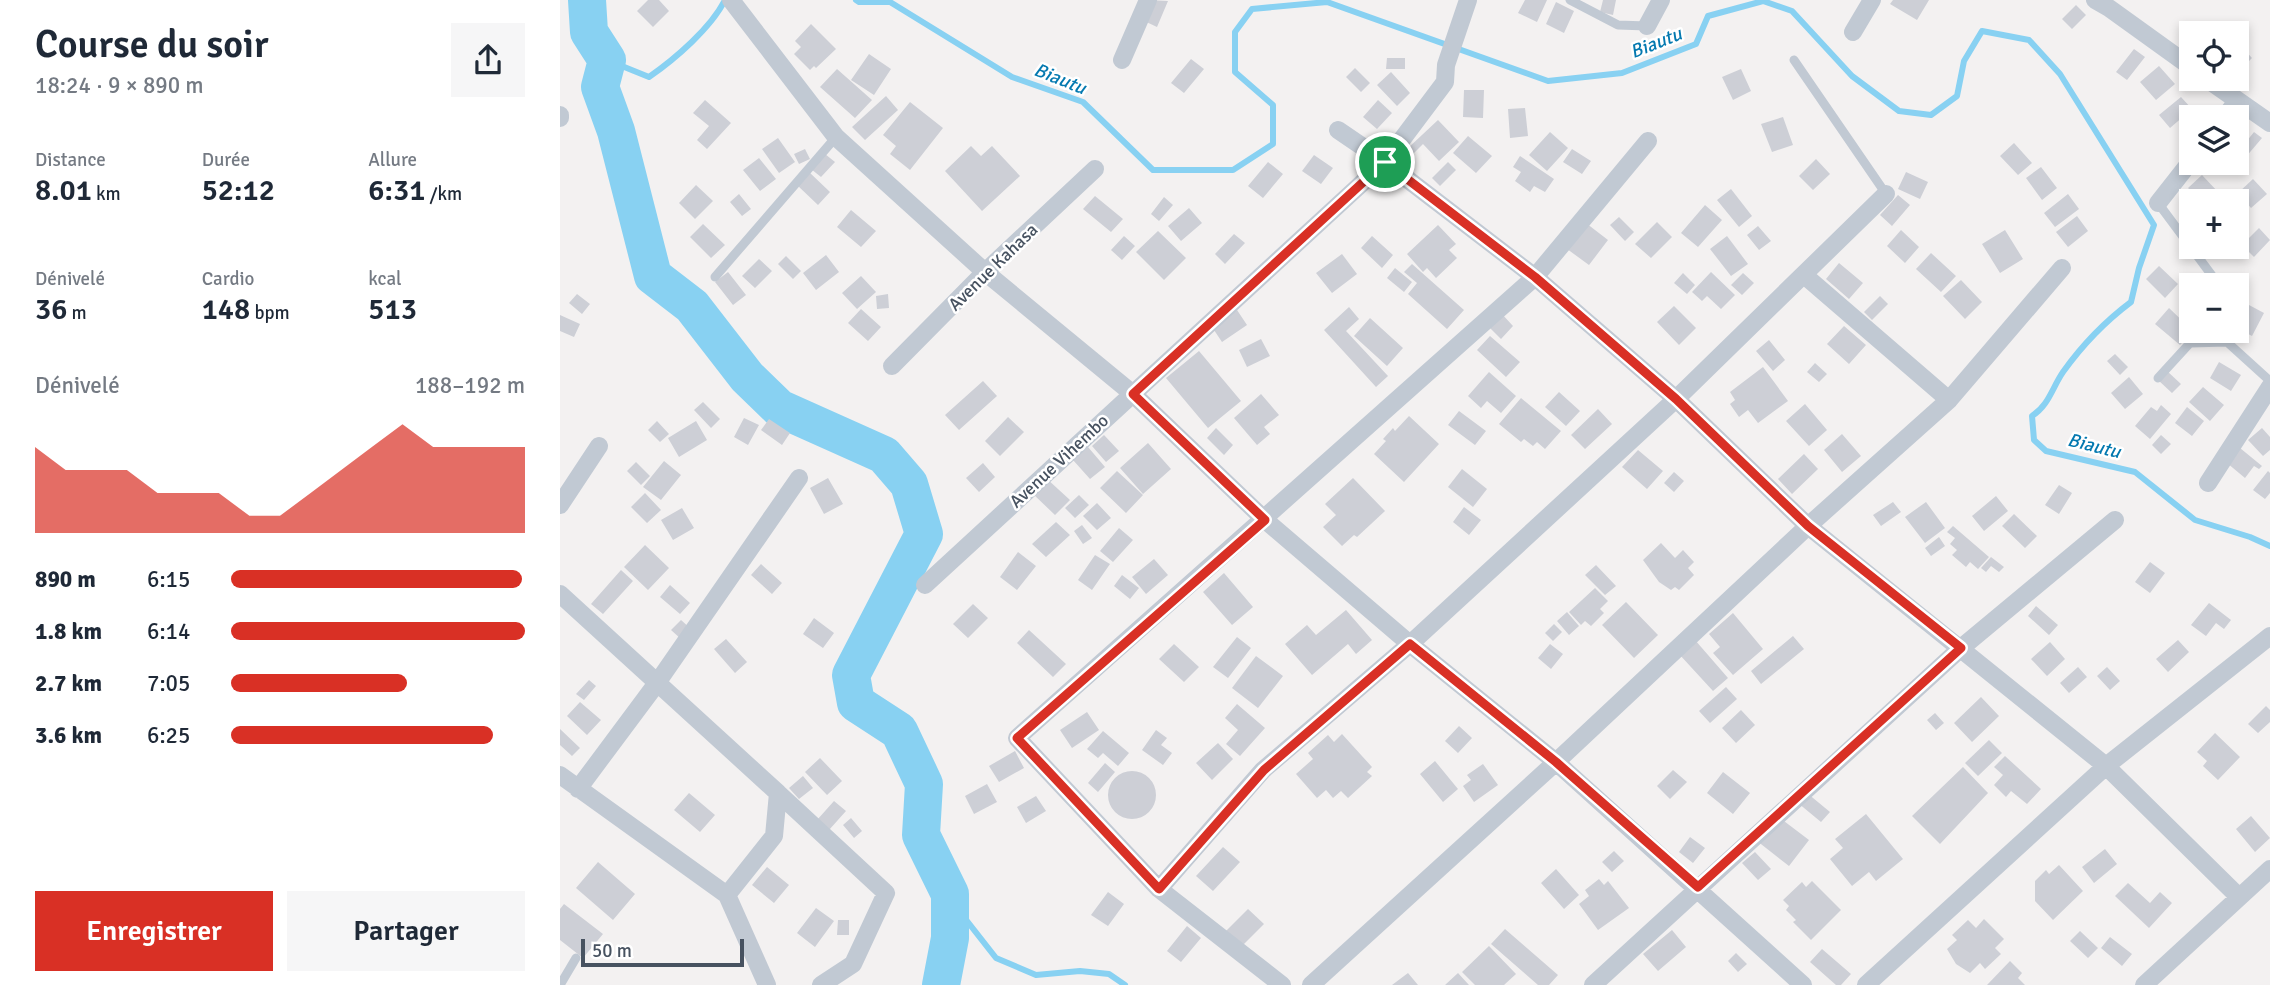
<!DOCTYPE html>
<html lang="fr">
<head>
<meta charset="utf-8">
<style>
  :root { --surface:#fff; --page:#f6f6f7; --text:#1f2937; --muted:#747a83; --accent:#d93025 }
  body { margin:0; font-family:Signika,sans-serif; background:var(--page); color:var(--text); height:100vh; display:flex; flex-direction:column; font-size:26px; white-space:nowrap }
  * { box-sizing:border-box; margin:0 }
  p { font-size:23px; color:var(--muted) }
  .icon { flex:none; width:38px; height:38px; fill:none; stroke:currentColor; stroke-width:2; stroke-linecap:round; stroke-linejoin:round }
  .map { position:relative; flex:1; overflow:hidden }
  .sheet { display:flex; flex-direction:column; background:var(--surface); width:560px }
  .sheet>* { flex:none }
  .controls { position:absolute; left:1619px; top:21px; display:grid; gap:14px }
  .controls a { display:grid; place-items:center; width:70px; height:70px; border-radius:0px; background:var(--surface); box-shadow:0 4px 10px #0003; font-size:35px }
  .scale { position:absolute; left:21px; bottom:18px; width:163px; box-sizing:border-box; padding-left:7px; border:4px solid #475260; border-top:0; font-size:19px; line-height:24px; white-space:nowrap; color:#475260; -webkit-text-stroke:5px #fff; paint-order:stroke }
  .pin { position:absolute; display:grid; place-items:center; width:60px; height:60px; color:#fff; margin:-30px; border:4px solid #fff; border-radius:50%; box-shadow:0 2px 7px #0007 }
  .round { display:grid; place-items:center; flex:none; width:74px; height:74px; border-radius:0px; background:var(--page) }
  .summary { display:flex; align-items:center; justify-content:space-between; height:119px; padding:0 35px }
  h1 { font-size:38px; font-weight:600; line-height:52px }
  .metrics { display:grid; grid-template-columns:repeat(3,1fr); gap:10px; height:119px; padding:7px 35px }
  .metrics div { display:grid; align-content:center }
  .metrics b { font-size:30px; font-weight:600 }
  .metrics small { font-size:19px; font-weight:400 }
  .metrics p { font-size:19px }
  .chart { height:196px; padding:14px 35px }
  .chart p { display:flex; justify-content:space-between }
  .chart svg { width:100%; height:126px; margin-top:7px; fill:var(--accent); opacity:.7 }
  .cta { display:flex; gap:14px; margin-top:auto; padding:14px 35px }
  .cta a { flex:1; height:80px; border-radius:0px; background:var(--accent); color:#fff; font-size:28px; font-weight:600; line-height:80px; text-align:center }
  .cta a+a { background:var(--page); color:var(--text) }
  ul { padding:0 35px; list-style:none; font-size:23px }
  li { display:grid; grid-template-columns:112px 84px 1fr; align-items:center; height:52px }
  li i { height:18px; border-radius:9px; background:var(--accent) }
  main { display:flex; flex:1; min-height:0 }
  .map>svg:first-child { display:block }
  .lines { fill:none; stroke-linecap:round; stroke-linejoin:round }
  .stream { stroke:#88d1f2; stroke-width:6 }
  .river { stroke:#88d1f2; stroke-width:38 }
  .building { fill:#cdcfd6 }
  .service { stroke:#c1c9d3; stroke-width:9 }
  .minor { stroke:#c1c9d3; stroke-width:18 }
  .route-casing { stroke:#fff; stroke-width:14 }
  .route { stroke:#d93025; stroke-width:9 }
  .labels { text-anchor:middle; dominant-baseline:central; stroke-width:5; stroke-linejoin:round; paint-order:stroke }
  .street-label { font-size:18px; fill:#475260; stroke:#fff }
  .water-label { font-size:19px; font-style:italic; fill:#0479b0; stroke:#fff }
</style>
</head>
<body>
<main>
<section class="sheet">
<div class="summary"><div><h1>Course du soir</h1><p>18:24 · 9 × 890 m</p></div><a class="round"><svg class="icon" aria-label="share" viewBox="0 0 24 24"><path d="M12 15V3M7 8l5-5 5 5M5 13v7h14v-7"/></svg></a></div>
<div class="metrics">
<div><p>Distance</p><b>8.01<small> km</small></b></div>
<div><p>Durée</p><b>52:12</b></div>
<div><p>Allure</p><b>6:31<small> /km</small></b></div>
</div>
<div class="metrics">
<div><p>Dénivelé</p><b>36<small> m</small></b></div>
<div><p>Cardio</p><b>148<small> bpm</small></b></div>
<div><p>kcal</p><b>513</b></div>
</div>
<div class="chart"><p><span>Dénivelé</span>188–192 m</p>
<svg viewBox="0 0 160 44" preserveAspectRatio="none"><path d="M0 44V14L10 22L20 22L30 22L40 30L50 30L60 30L70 38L80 38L90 30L100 22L110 14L120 6L130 14L140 14L150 14L160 14V44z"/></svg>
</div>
<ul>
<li><b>890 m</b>6:15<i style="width:99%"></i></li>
<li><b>1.8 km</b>6:14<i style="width:100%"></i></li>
<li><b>2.7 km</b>7:05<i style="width:60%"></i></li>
<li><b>3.6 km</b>6:25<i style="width:89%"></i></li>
</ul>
<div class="cta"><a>Enregistrer</a><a>Partager</a></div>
</section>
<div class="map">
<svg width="1710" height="985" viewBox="0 0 1710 985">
  <rect width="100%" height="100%" fill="#f3f1f1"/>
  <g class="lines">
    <!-- stream -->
    <path class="stream" d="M296,0l3,2h31l122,75 71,25 70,68h80l40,-26v-39l-38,-33v-40l17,-23 75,-7 221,79 74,-8 74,-29 12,-28 55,-15 29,10 60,65 47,35 32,4 26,-19 7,-35 18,-30 47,9 31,34 94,151 -15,43 -8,34c-28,21 -48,42 -68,70 -11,16 -14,33 -31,44l2,24 12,11 89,21 60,48 55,17 20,9
      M47,60l42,17c26,-18 62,-49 76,-77
      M390,894l17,27 29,37 40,17 44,-4 29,3 16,11"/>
    <!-- river -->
    <path class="river" d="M27,0l2,32 18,28 -7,27 16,44 37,145 39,30 55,71 32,31 105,47 25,29 15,50 -73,141 5,28 43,28 25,53 -3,51 29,59v44l-9,47"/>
  </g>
  <!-- building -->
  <path class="building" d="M88,0h11l10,11 -16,16 -16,-16z
    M588,0l20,1 -11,26 -17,-8z
    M965,0h22l-10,22 -19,-9z
    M1043,0h13l-3,15 -13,-3z
    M1333,0h36l-12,20 -27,-16z
    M996,2l18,9 -10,22 -18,-9z
    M1516,5l10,10 -14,14 -10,-10z
    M251,24l25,25 -20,19 -2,-2 -4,4 -16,-16 7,-7 -6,-6z
    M1682,47l10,11 -10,10 -6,-6v-10z
    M1574,49l11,8 -18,23 -11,-8z
    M309,54l22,15 -17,26 -23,-15z
    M827,58h18v11h-19z
    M631,59l13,10 -20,24 -13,-10z
    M1599,66l16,18 -19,16 -16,-18z
    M795,68l15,15 -9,9 -15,-15z
    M277,69l35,31 -17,18 -35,-31z
    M1181,69l10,22 -18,9 -11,-23z
    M831,72l19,21 -13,13 -20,-21z
    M904,90h20l-1,28 -20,-1z
    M326,96l12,14 -33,30 -13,-13z
    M1621,97l11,12 -22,19 -11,-13z
    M145,100l26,23 -24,26 -10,-9 12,-14 -16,-13z
    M818,100l14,13 -15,16 -14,-12z
    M350,102l33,26 -33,42 -20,-16 6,-8 -13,-11z
    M965,108l3,28 -18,2 -2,-29z
    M1223,117l10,28 -21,7 -11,-28z
    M878,120l21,22 -20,19 -16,-17 -11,11 -5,-6z
    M990,132l18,16 -21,23 -18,-16z
    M1694,132l8,6 -17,20 -7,-6z
    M908,136l24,20 -16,17 -23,-20z
    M218,138l17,24 -16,11 -17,-24z
    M1454,143l18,20 -14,12 -18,-19z
    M411,146l10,10 11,-10 28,30 -38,35 -37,-40z
    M245,149l5,10 -11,5 -5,-10z
    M1012,149l19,12 -9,13 -19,-12z
    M265,154l10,8 -14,15 -10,-8z
    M754,155l19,13 -12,16 -19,-13z
    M1676,155l7,5 -13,15 -15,-12h21z
    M960,156l34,23 -9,13 -11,-6 -4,6 -15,-11 6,-9 -8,-5z
    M199,158l17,21 -16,12 -17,-21z
    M1256,159l14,15 -17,16 -14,-14z
    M708,162l15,12 -20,24 -15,-12z
    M888,162l8,8 -16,16 -8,-8z
    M1481,167l16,21 -15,12 -16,-22z
    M249,172l21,20 -12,13 -21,-20z
    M1346,172l22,10 -8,17 -22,-10z
    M1642,175l17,18 -8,8h-10l-13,-13z
    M1693,179l14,15 -16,14 -13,-15z
    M136,185l17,16 -18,18 -16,-16z
    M1171,189l21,27 -13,11 -22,-27z
    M179,194l12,15 -9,7 -12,-14z
    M1508,194l11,15 -24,18 -11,-14z
    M1338,195l12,10 -18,21 -12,-11z
    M535,196l28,23 -12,13 -28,-23z
    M604,197l9,8 -14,16 -8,-7z
    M1145,205l17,15 -24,27 -17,-14z
    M629,208l13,15 -21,18 -13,-15z
    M291,210l25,21 -15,16 -24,-20z
    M1517,216l11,15 -20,16 -12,-15z
    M1059,217l15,15 -9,9 -15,-16z
    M1022,220l26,20 -19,25 -26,-19z
    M1097,222l15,15 -21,21 -16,-14z
    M143,224l22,21 -14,13 -21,-21z
    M878,225l18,19 -7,6 8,8 -21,20 -9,-10 -4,4 -16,-18z
    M1198,226l13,15 -12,9 -12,-15z
    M1699,228l11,12 -16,17 -12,-12z
    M1341,230l18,17 -14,16 -18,-17z
    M1445,230l18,29 -23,14 -18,-29z
    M598,231l28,27 -22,22 -28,-28z
    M674,234l11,9 -20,21 -10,-10z
    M564,236l11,10 -13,14 -11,-10z
    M812,236l21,19 -11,13 -21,-20z
    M1167,236l21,28 -17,12 -21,-27z
    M1371,253l25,23 -15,16 -25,-23z
    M782,254l15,20 -25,19 -16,-20z
    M266,255l13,17 -23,18 -13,-17z
    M226,256l15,15 -8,8 -15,-15z
    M199,259l13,12 -17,17 -13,-12z
    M1279,263l24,20 -14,16 -23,-20z
    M852,264l52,46 -17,19 -39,-35 9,-11 -13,-11z
    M1599,266l19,18 -13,14 -19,-19z
    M835,268l17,14 -8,10 -17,-14z
    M168,272l18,23 -13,10 -18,-23z
    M1151,272l24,23 -14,14 -14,-13 -5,5 -10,-9z
    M1123,273l12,12 -8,9 -13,-11z
    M1183,273l11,10 -12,12 -11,-10z
    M301,276l15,16 -19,17 -15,-16z
    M1401,280l21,22 -17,17 -22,-23z
    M1631,286v25l-11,-7z
    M17,294l13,10 -8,10 -13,-11z
    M328,294l1,14 -12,1 -1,-13z
    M1320,296l8,8 -16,16 -8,-8z
    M1689,305l15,8 -12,23 -15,-8z
    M1114,306l22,22 -17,17 -22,-23z
    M789,307l10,12 -13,12 42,45 -12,11 -52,-57z
    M1609,308l24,23 -13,14 -25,-21z
    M301,309l20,18 -13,14 -20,-18z
    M677,310l10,15 -25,17 -10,-15z
    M941,313l12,13 -12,13 -13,-13z
    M0,315l20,9 -6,13 -14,-6z
    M810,318l33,30 -16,18 -33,-30z
    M1284,326l22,19 -17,19 -22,-20z
    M930,336l30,26 -14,15 -29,-27z
    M701,339l9,17 -23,11 -8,-17z
    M1209,340l16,20 -12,11 -17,-20z
    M639,351l42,50 -33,27 -42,-50z
    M1555,354l13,13 -8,8 -13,-14z
    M1659,362l22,13 -10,16 -21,-13z
    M1255,363l12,11 -8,8 -12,-10z
    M1203,367l25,34 -30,22 -10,-13 -9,7 -9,-13 5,-4 -5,-8z
    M1607,371l14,13 -9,9 -14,-13z
    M929,372l27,24 -15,17 -14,-12 -6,7 -13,-12z
    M1569,377l14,17 -18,15 -14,-16z
    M423,381l14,15 -38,34 -14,-15z
    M1643,387l21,18 -14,16 -21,-19z
    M999,392l21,19 -14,15 -21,-19z
    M701,394l18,21 -15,12 6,7 -13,11 -23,-27z
    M961,398l40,33 -16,18 -8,-7 -4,4 -9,-7 -3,3 -22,-18z
    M143,402l17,17 -9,9 -17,-18z
    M1245,404l22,26 -18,16 -23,-25z
    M1601,405l10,9 -21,25 -15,-13 16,-19 6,4z
    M1627,407l17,14 -12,15 -17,-13z
    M1038,409l14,15 -27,25 -14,-14z
    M899,411l27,20 -11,14 -27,-20z
    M849,416l30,28 -35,38 -30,-28 12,-13 -3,-2 10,-11 2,3z
    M448,417l16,15 -24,24 -15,-15z
    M184,418l15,7 -11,20 -14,-8z
    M209,419l21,14 -8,12 -21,-15z
    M97,421l12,13 -9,8 -12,-12z
    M136,421l11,19 -28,17 -11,-19z
    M656,428l17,17 -9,10 -17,-17z
    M1702,428l8,9v13l-7,6 -15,-16z
    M1282,434l19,22 -19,16 -18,-22z
    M544,435l15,16 -13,11 -14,-16z
    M1601,435l10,9 -10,10 -9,-9z
    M588,443l23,26 -28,25 -23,-26z
    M528,447l17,20 -15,12 -17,-19z
    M1680,448l22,18 -3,3 -5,-3 -9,12 -18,-15z
    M1078,450l25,21 -16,18 -25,-22z
    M1244,454l14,15 -26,25 -14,-15z
    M104,461l17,14 -20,25 -18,-13z
    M76,462l14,14 -9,9 -14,-14z
    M423,463l12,14 -16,15 -13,-14z
    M902,469l25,20 -14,18 -25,-20z
    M557,471l26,24 -17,18 -26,-25z
    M1708,471l2,2v20l-5,6 -12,-9z
    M1114,472l10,9 -10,11 -10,-9z
    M268,478l15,26 -19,10 -14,-26z
    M486,478l24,22 -15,15 -23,-22z
    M793,478l32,33 -28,26 -3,-2 -12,11 -19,-19 13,-12 -11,-11z
    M1499,485l13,8 -13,21 -14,-9z
    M85,493l16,17 -14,13 -16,-16z
    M519,495l10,10 -14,13 -10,-10z
    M1436,496l12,15 -24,20 -12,-15z
    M1333,502l8,10 -20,14 -8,-11z
    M1366,502l19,26 -20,15 -20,-26z
    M537,503l14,15 -14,12 -14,-14z
    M904,507l17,13 -12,15 -16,-13z
    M122,508l12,20 -21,12 -12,-20z
    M1454,514l23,22 -12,12 -23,-22z
    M496,522l14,13 -24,22 -14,-13z
    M522,525l10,13 -9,6 -9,-13z
    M1393,526l36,31 -11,12 -8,-7 -4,5 -14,-12 5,-5 -7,-6 5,-6 -8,-6z
    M559,528l14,12 -20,22 -13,-11z
    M1379,537l6,9 -14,10 -6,-8z
    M1101,543l14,15 8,-8 11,12 -6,6 6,7 -15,15 -4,-3 -4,3 -12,-8 -16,-22z
    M85,545l24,23 -21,22 -24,-23z
    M458,552l18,14 -19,24 -17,-13z
    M535,555l15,9 -18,26 -14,-10z
    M1431,557l13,10 -5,5 -8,-6 -5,6 -5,-4z
    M594,559l14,16 -22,19 -14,-17z
    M1590,562l15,11 -15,20 -15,-11z
    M201,564l21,19 -10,11 -21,-19z
    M1036,565l20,21 -11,9 -20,-20z
    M61,570l12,11 -30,33 -12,-10z
    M664,573l29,34 -21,18 -29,-33z
    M562,575l17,13 -9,11 -16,-13z
    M110,585l20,18 -10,11 -20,-17z
    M1035,588l13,13 -8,8 4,4 -13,13 -6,-5 -4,4 -12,-13z
    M1066,602l32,33 -24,23 -32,-33z
    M1649,603l22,17 -7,9 -8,-6 -10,13 -15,-11z
    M413,604l15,14 -20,20 -15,-14z
    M1476,606l22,19 -9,10 -21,-19z
    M786,610l26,30 -16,14 -8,-10 -36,31 -27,-31 22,-19 9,10z
    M1007,612l12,14 -10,9 -12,-14z
    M1173,613l30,36 -30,26 -20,-22 7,-6 -11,-13z
    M254,618l20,15 -11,15 -20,-14z
    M121,620l10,9 -10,10 -10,-9z
    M994,624l8,8 -9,9 -8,-8z
    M469,630l37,34 -13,13 -36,-34z
    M1233,636l11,13 -43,35 -10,-13z
    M677,637l14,11 -23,30 -15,-11z
    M166,639l21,23 -12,11 -21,-24z
    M1135,640l33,38 -15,13 -34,-37z
    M1618,640l11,12 -21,20 -12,-13z
    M1490,642l15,17 -18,17 -16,-17z
    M614,644l25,23 -15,15 -25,-23z
    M990,644l13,10 -12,15 -13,-11z
    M696,656l27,20 -25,32 -26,-20z
    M1518,667l9,10 -18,16 -9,-10z
    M1547,667l13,14 -10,9 -13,-14z
    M29,680l7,6 -12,14 -8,-6z
    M1166,687l11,12 -27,24 -11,-12z
    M1421,697l18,19 -27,26 -18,-19z
    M20,702l21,18 -14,15 -20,-19z
    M677,704l28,24 -25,28 -14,-12 12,-14 -13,-12z
    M1706,706l4,4v12l-12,11 -10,-9z
    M1181,710l14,15 -19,18 -14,-15z
    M527,712l12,18 -27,18 -12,-18z
    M1375,713l9,10 -8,7 -9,-10z
    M899,726l13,12 -14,15 -13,-12z
    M0,729l20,19 -8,8 -12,-11z
    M596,730l11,8 -6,7 11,8 -9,12 -21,-15z
    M543,731l26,22 -11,13 -15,-13 -5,5 -11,-9z
    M1655,733l25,24 -22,23 -15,-14 4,-5 -10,-9z
    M782,734l30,33 -5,5 5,4 -24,22 -7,-7 -8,7 -7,-8 -9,8 -21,-24 17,-15 -5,-6 20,-18 6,7z
    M1429,740l13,13 -24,23 -13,-13z
    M658,743l15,16 -21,21 -16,-17z
    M455,751l9,17 -25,14 -10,-16z
    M1445,756l36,33 -14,15 -16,-13 -5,6 -12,-12 9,-10 -9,-8z
    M260,758l22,23 -15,14 -22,-23z
    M875,761l23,28 -15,13 -23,-28z
    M545,763l10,9 -17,20 -10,-9z
    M923,764l15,21 -24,17 -11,-16 8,-6 -4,-5z
    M1403,767l25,26 -48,51 -28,-28z
    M1113,770l14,12 -17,17 -13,-13z
    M548 795a24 24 0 1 1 48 0a24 24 0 1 1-48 0Z
    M1163,772l27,21 -17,21 -26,-21z
    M243,776l10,12 -14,11 -10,-11z
    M427,784l10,18 -23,12 -9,-18z
    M129,793l26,22 -15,17 -26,-22z
    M1247,793l23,19 -9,10 -23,-19z
    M476,796l10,15 -20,12 -9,-16z
    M274,801l12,10 -17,19 -12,-10z
    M1212,812l37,28 -20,26 -37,-29z
    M1306,814l37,45 -27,22 -7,-9 -17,14 -22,-27 13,-11 -8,-9z
    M1691,816l19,22 -15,14 -19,-23z
    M291,818l11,13 -8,7 -11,-13z
    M1130,837l15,11 -12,15 -14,-11z
    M663,847l17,15 -27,29 -17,-15z
    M1545,849l12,15 -23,19 -12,-16z
    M1054,851l10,10 -12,11 -10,-10z
    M1195,852l16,17 -13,11 -16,-17z
    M38,862l37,32 -22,26 -37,-32z
    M1499,865l24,26 -30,29 -18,-19v-20l11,-11 3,4z
    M207,867l22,18 -15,18 -22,-18z
    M996,869l23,26 -15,14 -23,-26z
    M1039,879l5,6 4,-4 21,27 -31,22 -19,-26 10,-8 -4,-6z
    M1252,881l29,29 -30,30 -18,-18 3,-2 -10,-10 3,-4 -6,-6 19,-18 4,5z
    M1568,883l22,20 10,-11 12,11 -23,25 -34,-32z
    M548,892l16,12 -16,22 -17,-11z
    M4,904l39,30 -20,24 -23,-18v-31z
    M256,908l18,13 -19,26 -18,-14z
    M688,909l16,15 -22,22 -16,-15z
    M1424,919l20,20 -9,9 6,6 -16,15 -5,-6 -10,10 -14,-9 -9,-15 10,-9 -5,-5 16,-15 8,8z
    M278,920h11v15h-12z
    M627,926l14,12 -20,24 -14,-11z
    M945,929l53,46 -9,10h-11l-47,-41z
    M1112,930l14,17 -28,24 -15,-17z
    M1520,931l18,17 -10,10 -18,-17z
    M1550,937l22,17 -10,12 -21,-18z
    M929,946l27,28 -12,11h-29l-13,-13z
    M1262,949l29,25 -10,11h-5l-26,-23z
    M1176,953l11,11 -9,8 -10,-11z
    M1450,961l12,12 -4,5 7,7h-38z
    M848,973l10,12h-26z
    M898,973l11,12h-24z"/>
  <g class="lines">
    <!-- service -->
    <path class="service" d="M1010,0l48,25 29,1
      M1234,60l92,134
      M1598,203l61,82
      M155,277l121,-140
      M1667,331v11l43,39
      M1598,378l32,-35 37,-1
      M0,985l16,-27"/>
    <!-- minor -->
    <path class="minor" d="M171,0l105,137 149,135 148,122 132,126 145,124 146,118 247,223
      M1535,0l14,8 82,59
      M1087,26l14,-26
      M1293,32l19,-32
      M562,60l26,-60
      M1647,79l63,44
      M1665,117l12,-16
      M0,118v-3
      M778,130l47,32 150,115 141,122 132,127 298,240 133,131
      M1598,203l33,-42
      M1244,275l145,125
      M332,366l93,-94 110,-103
      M1648,483l62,-96
      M0,505l39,-59
      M365,585l460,-423 60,-80 1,-17 22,-65
      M0,594l218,199 -4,43 -47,59 40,90
      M0,775l167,120
      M18,789l79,-106 142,-205
      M218,793l108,100 -33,71 -32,21
      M599,889l104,-119 147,-126 266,-245 210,-205
      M722,985l-123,-96 -142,-151 518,-461 113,-136
      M751,985l245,-223 252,-236 141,-126 113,-132
      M1033,985l368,-337 154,-128
      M1306,985l240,-219 164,-130
      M1584,985l126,-116"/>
  </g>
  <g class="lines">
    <defs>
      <path id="route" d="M825,162l150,115 141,122 132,127 153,122 -263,239 -142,-125 -146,-118 -146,126 -105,119 -142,-151 248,-218 -132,-126z"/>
    </defs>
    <!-- route casing -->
    <use href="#route" class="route-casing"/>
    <!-- route -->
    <use href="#route" class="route"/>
  </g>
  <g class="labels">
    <!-- street labels -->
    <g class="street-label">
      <text transform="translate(433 267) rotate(-44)">Avenue Kahasa</text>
      <text transform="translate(499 461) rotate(-43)">Avenue Vihembo</text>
    </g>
    <!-- water labels -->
    <g class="water-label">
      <text transform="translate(1096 43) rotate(-22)">Biautu</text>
      <text transform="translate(500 79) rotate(22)">Biautu</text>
      <text transform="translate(1534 446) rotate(14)">Biautu</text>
    </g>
  </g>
</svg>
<div class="controls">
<a><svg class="icon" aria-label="locate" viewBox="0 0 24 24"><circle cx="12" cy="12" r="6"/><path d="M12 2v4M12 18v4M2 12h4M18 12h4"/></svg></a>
<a><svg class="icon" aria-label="layers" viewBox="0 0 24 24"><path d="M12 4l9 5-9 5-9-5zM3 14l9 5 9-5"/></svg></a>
<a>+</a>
<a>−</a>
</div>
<div class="scale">50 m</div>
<div class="pin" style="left:825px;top:162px;background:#1e9e55"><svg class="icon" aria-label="arrive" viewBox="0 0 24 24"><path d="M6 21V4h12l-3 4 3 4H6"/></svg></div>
</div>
</main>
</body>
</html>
